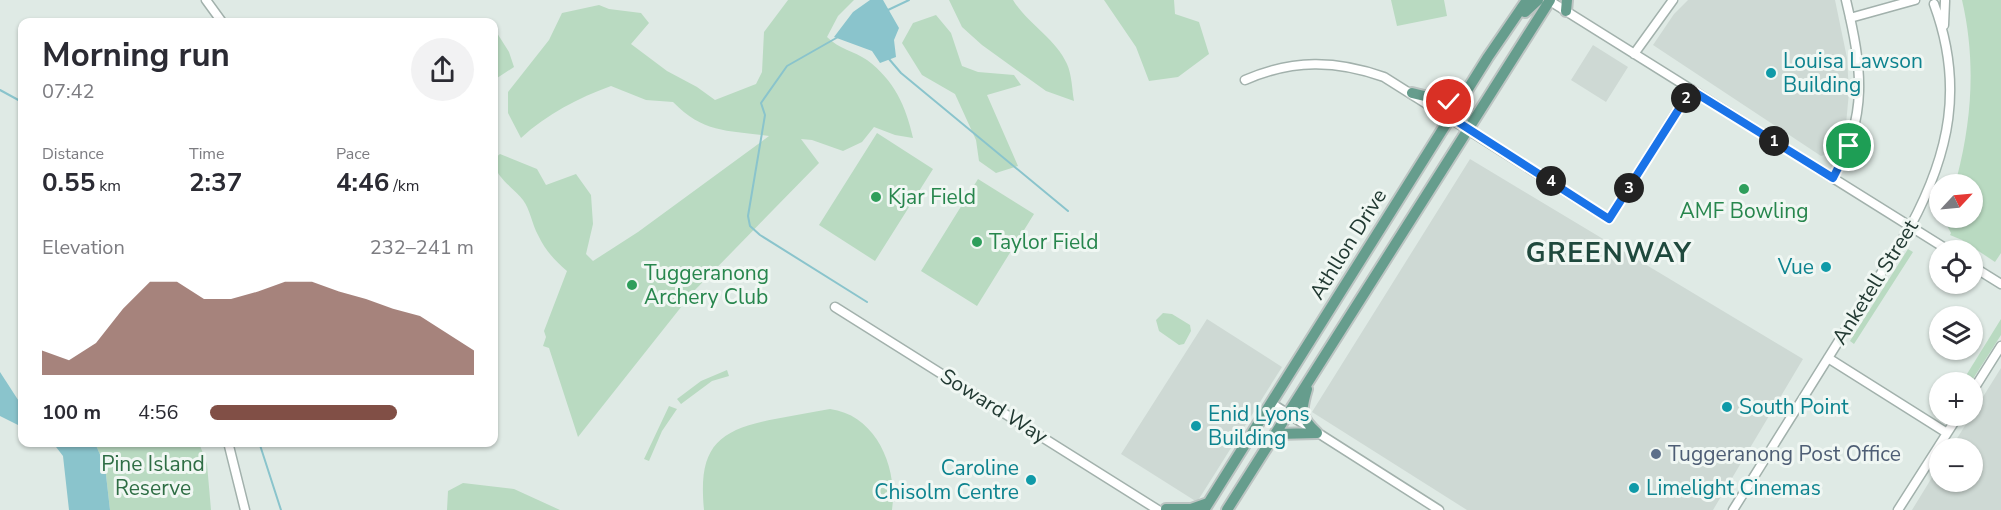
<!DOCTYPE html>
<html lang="en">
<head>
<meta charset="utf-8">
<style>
  :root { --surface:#fff; --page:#f2f2f3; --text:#2b2b33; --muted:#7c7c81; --accent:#814f46 }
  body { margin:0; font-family:"Nunito Sans",sans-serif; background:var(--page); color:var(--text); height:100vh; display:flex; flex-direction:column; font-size:22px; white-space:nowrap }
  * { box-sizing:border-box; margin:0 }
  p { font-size:20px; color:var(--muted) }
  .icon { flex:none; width:33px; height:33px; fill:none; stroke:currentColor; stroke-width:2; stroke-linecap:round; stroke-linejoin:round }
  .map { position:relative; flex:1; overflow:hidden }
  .side { position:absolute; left:18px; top:18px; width:480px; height:429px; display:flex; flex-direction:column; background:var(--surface); border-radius:12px; box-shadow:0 2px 4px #0004 }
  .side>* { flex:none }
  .needle { width:39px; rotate:64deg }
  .buttons { position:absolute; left:1929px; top:174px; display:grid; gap:12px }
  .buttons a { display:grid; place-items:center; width:54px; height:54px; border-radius:50%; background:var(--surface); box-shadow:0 2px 4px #0004; font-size:30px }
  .pin { position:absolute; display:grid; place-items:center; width:51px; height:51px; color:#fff; margin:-26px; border:3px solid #fff; border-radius:50%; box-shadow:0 2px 6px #0007 }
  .km { position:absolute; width:30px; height:30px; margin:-15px; border-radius:50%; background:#222; color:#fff; font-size:16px; line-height:30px; text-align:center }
  .round { display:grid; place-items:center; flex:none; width:63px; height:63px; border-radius:32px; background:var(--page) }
  .overview { display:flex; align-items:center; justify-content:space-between; height:102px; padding:0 24px }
  h1 { font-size:33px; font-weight:700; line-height:45px }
  .stats { display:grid; grid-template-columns:repeat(3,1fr); gap:9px; height:102px; padding:6px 24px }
  .stats div { display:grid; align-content:center }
  .stats b { font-size:26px; font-weight:700 }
  .stats small { font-size:16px; font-weight:400 }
  .stats p { font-size:16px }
  .chart { height:168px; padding:12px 24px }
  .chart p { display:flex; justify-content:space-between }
  .chart svg { width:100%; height:108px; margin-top:6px; fill:var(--accent); opacity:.7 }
  ul { padding:0 24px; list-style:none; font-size:20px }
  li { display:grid; grid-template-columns:96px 72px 1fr; align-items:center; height:45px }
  li i { height:15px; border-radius:8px; background:var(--accent) }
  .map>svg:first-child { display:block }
  .built { fill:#ced9d4 }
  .green { fill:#b9dac1 }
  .water { fill:#8ac4cc }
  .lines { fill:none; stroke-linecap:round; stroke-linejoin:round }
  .stream { stroke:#8ac4cc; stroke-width:2 }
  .minor-casing { stroke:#a2b1ac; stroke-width:11 }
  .major-casing { stroke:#bcc4c2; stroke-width:14 }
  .minor { stroke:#fff; stroke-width:8 }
  .major { stroke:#669d8d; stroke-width:10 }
  .route-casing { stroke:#fff; stroke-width:12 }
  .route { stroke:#1a73e8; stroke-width:8 }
  .culture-dot { fill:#0f9aa8; stroke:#f0f7f3; stroke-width:2 }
  .leisure-dot { fill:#2e9e5b; stroke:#f0f7f3; stroke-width:2 }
  .service-dot { fill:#5c6f8a; stroke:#f0f7f3; stroke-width:2 }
  .labels { text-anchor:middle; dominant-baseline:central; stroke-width:6; stroke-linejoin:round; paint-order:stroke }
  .culture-label { font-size:21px; fill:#0d838f; stroke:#f0f7f3; text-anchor:start }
  .leisure-label { font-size:21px; fill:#27864d; stroke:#f0f7f3; text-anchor:start }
  .street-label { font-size:21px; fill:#213932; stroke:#f0f7f3 }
  .service-label { font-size:21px; fill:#4e5e75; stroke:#f0f7f3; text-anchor:start }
  .park-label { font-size:21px; fill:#2e6d44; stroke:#f0f7f3 }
  .district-label { font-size:27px; font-weight:bold; letter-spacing:1.5px; fill:#1f493d; stroke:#f0f7f3 }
</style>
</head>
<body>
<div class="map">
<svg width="2001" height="510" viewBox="0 0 2001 510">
  <rect width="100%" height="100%" fill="#dfeae5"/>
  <!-- built -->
  <path class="built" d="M1688,0h147l12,58 2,34 -3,32 -11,27 -14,5 -168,-111 21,-31z
    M1593,45l35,22 -22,35 -35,-22z
    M1470,159l333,200 -90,151h-246l-155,-98z
    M1207,319l75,48 -85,135 -76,-48z
    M2001,368v142h-89l27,-44 1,16h32v-34h-21z"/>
  <!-- green -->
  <path class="green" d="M788,0h66l-16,16 -11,21c12,12 27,14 40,23 27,20 39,46 46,78l-18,-3 -21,-8 -12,15 -19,9 -31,-11 -11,-1 18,24 -126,129 -115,145 -29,-89 -6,-2 3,-9 -2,-6 23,-60c-12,-10 -22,-21 -29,-36 -6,-11 -8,-26 -15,-35 -9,-12 -30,-24 -29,-41l6,-5 37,15 9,16 30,-11 15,21 2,29 -7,30 7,7 45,-29 131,-96c-40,-6 -65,-2 -96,-34l-27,-2 -35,-14c-33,12 -64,28 -90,52l-13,-25v-21l41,-52 13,-27 37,-8 10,4 32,4 8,10 -18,21 36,27 30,16 18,13 41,-16 6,-12 2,-40z
    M949,0h64c14,23 43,39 54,64 5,11 5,26 7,37l-28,-10 -64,-46 -20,-18z
    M1104,0h70l1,14 24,8 10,32 -31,23 -29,4 -13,-34z
    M1391,0h53l3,16 -50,10z
    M1962,0h39v253l-6,9 -33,-22 -12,-5 1,-2 -8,-15h29v-34h-27l12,-7c15,-58 19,-117 5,-177z
    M936,15l15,18 11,33 16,6 36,3 7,10 -34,10 31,71 -22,7 -17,-12 -3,-21 -21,-46 -33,-19 -20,-32 11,-20z
    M494,33h3l12,19 5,15 -20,13z
    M877,133l56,36 -58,92 -56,-36z
    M978,179l56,35 -57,92 -56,-35z
    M1908,249l5,3 -59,92 -4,-3z
    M1163,313l9,1 18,11 1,6 -7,13 -5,1 -20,-14 -3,-11z
    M2001,319v16l-30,47h-9z
    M727,370l2,6 -17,5 -31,23 -4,-5 24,-18z
    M669,406l8,3 -15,22 -13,30 -5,-2z
    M830,409c46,6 68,58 62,101h-188c-6,-62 12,-80 71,-91 18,-3 36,-7 55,-10z
    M95,443h104l8,21 4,46h-101l-5,-44z
    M463,483l51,6 46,21h-113l1,-19z"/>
  <!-- water -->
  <path class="water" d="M870,0h13l16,28 -5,12 2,17 -16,6 -8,-12 -38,-14 19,-25z
    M0,372l22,34v21l-22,-11z
    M53,443h42l10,23 5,44h-41l-6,-54z"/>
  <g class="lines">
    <!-- stream -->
    <path class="stream" d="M888,10l21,-10
      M838,37l-51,29 -26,37 4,12 -17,101 2,10 10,9 107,67
      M889,59l12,14 167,138
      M0,90l22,12
      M259,442l22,68"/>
    <defs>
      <path id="minor" d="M206,0l16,22
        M1550,1l398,249
        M1850,18l65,-18
        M1944,25l1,-24
        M1634,54l39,-54
        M1245,80c48,-21 91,-20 139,-3l225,142 82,-130
        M1833,178c36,-62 29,-111 13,-178
        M1972,266l29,18
        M835,307l323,203
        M1828,358l119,75
        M1972,392l29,-46
        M1271,403l168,107
        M228,442l17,68
        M1733,510l177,-283c40,-74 54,-142 24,-223
        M1898,510l60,-94"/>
      <path id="major" d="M1566,11l1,-11
        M1525,12l13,-12
        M1412,93l37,9 14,-5
        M1307,389c-7,23 -7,28 10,44
        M1276,434l41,-1
        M1166,509h25l17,-6
        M1204,510l284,-453 39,-57
        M1227,510l323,-510"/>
    </defs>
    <!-- minor casing -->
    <use href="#minor" class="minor-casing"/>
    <!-- major casing -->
    <use href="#major" class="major-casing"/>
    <!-- minor -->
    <use href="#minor" class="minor"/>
    <!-- major -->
    <use href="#major" class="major"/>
  </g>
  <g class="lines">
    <defs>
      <path id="route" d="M1449,102l14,-5 -13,20 159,102 82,-129 142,88 16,-32"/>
    </defs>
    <!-- route casing -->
    <use href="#route" class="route-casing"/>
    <!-- route -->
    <use href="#route" class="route"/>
  </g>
  <!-- markers -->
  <g class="culture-dot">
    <circle cx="1771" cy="73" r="6"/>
    <circle cx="1826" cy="267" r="6"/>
    <circle cx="1727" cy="407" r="6"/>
    <circle cx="1196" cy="426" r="6"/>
    <circle cx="1031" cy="480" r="6"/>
    <circle cx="1634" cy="488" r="6"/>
  </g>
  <g class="leisure-dot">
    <circle cx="1744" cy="189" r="6"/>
    <circle cx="876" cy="197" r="6"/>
    <circle cx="977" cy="242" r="6"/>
    <circle cx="632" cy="285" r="6"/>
  </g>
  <circle class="service-dot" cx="1656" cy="454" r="6"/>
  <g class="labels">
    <!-- culture labels -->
    <g class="culture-label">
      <text x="1783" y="61">Louisa Lawson<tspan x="1783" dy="24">Building</tspan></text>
      <text x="1814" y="267" text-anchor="end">Vue</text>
      <text x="1739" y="407">South Point</text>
      <text x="1208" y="414">Enid Lyons<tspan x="1208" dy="24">Building</tspan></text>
      <text x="1019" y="468" text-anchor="end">Caroline<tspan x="1019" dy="24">Chisolm Centre</tspan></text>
      <text x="1646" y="488">Limelight Cinemas</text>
    </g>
    <!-- leisure labels -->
    <g class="leisure-label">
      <text x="888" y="197">Kjar Field</text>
      <text x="1744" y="211" text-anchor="middle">AMF Bowling</text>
      <text x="989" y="242">Taylor Field</text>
      <text x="644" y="273">Tuggeranong<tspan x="644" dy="24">Archery Club</tspan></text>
    </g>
    <!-- street labels -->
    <g class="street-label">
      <text transform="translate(1348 244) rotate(-58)">Athllon Drive</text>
      <text transform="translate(1875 282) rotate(-58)">Anketell Street</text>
      <text transform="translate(994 406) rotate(32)">Soward Way</text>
    </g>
    <!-- service labels -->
    <g class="service-label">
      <text x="1668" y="454">Tuggeranong Post Office</text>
    </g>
    <!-- park labels -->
    <g class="park-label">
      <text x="153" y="464">Pine Island<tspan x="153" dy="24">Reserve</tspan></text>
    </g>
    <!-- district labels -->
    <g class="district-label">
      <text x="1609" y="253">GREENWAY</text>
    </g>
  </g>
</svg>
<div class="buttons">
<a><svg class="needle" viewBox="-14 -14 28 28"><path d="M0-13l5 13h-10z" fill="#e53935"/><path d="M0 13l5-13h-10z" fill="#7c7c81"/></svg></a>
<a><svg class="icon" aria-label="locate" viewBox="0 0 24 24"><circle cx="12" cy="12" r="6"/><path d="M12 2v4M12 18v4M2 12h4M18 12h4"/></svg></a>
<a><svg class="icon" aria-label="layers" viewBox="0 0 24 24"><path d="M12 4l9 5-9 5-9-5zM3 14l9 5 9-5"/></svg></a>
<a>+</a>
<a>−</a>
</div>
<div class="pin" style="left:1849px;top:146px;background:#1e9e55"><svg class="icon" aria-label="arrive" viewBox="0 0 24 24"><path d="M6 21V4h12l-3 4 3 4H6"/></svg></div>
<div class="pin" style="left:1449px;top:102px;background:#d93025"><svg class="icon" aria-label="check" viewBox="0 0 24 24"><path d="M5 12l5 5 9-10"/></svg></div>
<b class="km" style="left:1774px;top:141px">1</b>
<b class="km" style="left:1686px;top:98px">2</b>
<b class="km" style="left:1629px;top:188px">3</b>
<b class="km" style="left:1551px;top:181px">4</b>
<section class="side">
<div class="overview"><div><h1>Morning run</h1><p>07:42</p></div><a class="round"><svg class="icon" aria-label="share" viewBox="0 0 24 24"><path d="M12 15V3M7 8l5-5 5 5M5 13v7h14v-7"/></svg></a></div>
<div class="stats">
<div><p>Distance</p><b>0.55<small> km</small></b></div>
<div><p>Time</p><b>2:37</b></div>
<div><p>Pace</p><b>4:46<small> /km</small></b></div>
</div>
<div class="chart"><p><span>Elevation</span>232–241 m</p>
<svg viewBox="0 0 160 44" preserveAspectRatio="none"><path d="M0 44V34L10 38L20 31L30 17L40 6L50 6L60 13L70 13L80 10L90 6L100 6L110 10L120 13L130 17L140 20L150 27L160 34V44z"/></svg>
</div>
<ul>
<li><b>100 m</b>4:56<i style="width:71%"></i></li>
</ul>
</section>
</div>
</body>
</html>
